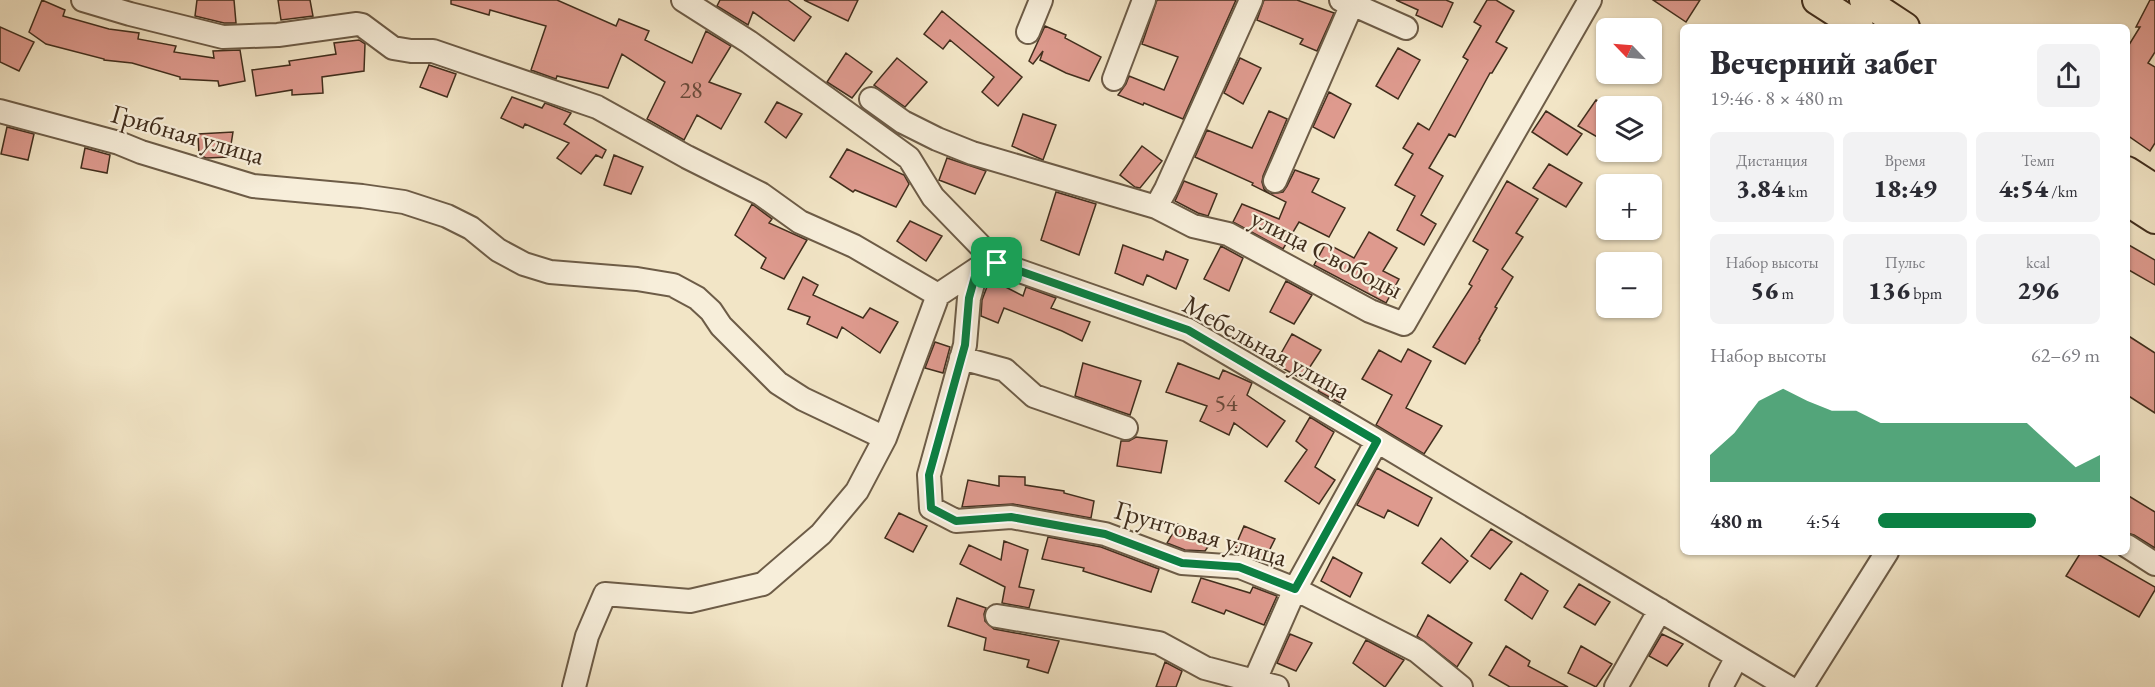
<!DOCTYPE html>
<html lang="ru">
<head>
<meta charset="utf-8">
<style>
  :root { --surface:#fff; --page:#f2f2f3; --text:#2b2b33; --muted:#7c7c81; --accent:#0b8043 }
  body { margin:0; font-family:"EB Garamond",serif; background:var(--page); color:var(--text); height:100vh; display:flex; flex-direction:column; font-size:22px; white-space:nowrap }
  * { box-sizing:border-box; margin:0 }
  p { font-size:20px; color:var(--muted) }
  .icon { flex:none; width:33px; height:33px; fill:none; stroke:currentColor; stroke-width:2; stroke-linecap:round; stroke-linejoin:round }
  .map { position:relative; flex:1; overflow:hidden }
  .drawer { position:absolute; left:1680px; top:24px; width:450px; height:531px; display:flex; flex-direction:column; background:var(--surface); border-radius:9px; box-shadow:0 2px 4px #0004 }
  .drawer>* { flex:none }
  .needle { width:39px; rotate:295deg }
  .tools { position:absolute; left:1596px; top:18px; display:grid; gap:12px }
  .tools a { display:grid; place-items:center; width:66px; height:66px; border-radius:9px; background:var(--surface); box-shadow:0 2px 4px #0004; font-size:30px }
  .pin { position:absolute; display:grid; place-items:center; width:51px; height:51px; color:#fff; margin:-26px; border-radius:12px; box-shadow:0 3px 9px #0006 }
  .round { display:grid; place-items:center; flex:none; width:63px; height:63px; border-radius:9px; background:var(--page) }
  .summary { display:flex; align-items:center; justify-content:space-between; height:102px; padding:0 30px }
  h1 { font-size:33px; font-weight:800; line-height:45px }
  .stats { display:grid; grid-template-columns:repeat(3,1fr); gap:9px; height:102px; padding:6px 30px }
  .stats div { display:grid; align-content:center; border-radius:9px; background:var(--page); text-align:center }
  .stats b { font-size:26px; font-weight:800 }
  .stats small { font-size:16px; font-weight:400 }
  .stats p { font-size:16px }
  .chart { height:168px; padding:12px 30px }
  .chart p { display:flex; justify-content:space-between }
  .chart svg { width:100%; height:108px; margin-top:6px; fill:var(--accent); opacity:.7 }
  ul { padding:0 30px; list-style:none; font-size:20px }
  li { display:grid; grid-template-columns:96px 72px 1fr; align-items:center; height:45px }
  li i { height:15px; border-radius:8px; background:var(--accent) }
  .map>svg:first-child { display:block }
  .building { fill:#de9a8e; stroke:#412e1d; stroke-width:1.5 }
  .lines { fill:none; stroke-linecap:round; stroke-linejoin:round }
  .minor-casing { stroke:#6d5c47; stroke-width:26 }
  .major-casing { stroke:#412e1d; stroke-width:32 }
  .minor { stroke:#f7eeda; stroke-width:22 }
  .major { stroke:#f2e5c6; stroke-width:28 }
  .route-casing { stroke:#fff; stroke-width:12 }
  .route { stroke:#0b8043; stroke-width:8 }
  .labels { text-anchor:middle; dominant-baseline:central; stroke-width:4.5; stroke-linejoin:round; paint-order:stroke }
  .number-label { font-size:24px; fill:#684939 }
  .street-label { font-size:27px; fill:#412e1d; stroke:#f7eeda }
</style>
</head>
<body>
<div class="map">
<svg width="2155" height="687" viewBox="0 0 2155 687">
  <rect width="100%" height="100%" fill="#f2e5c6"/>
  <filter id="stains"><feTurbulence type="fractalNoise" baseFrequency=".00333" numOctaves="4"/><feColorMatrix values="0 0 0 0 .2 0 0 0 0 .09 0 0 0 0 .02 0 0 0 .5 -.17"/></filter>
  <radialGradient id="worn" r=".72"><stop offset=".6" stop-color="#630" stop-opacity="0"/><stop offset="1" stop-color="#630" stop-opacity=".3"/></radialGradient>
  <!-- building -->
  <path class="building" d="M42,0l23,10 -2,6 46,13 30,4 -1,6 38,7 -2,6 40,6 -1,-7 27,-1 5,31 -26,5 -1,-5 -38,-2v-2l-48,-14 -28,-3v-1l-58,-15 -17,-12z
    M197,0h37l2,23h-12l-29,-7z
    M278,0h32l3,16 -32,4z
    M451,0h106l59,26 3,-7 30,12 -4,9 47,23 14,-32 25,15 -22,36 32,12 -20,35 -24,-14 -13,25 -37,-21 18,-37 -43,-28 -14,34 -51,-12 -1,3 -25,-9 15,-44 -56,-16 -1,5 -38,-11z
    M720,0h68l23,17 -17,24 -41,-29 -5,13 -31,-19z
    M804,0h54l-10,21z
    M1157,0h79l-53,119 -39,-16 -1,2 -25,-10 8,-11 3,-8 35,14 14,-33 -36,-13z
    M1264,0h33l37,13 -17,38 -17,-7 3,-5 -46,-19z
    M1396,0h50l7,3 -11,24 -26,-12 2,-5z
    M1487,0h9l18,11 -18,31 11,6 -15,25h-2l-35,64 -6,-3 -20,34 14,8 -22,39 15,9 -12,21 -27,-15 18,-34 -20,-11 18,-31 -10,-6 15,-25 11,7 39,-70 -5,-3 18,-31 -7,-4z
    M1653,0h47l-14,22z
    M2150,0h5v52l-7,11 7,4v76l-5,8 -23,-16v-87l13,-21h-4z
    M942,11l80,66 -24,29 -16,-14 12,-15 -44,-37 -7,9 -19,-15z
    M1045,26l21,9 -1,3 36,19 -12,24 -23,-8 -26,-13 3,-9 -10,13 -4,-3z
    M0,27l34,15 -15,29 -19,-9z
    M359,40l6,4 -1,27 -42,6 1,16 -31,2v-5l-36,6 -4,-26 38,-5 -1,-4 47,-7 -2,-11z
    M1398,48l22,12 -22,39 -22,-13z
    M846,53l26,19 -20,26 -25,-16z
    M897,58l30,24 -22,25 -31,-22z
    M1240,58l21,10 -18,36 -19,-11z
    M429,65l27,9 -9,23 -27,-10z
    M1329,92l22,12 -17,34 -21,-11z
    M512,97l30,11 3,-5 26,10 -7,11 42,26 -4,8 -6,-3 -15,19 -24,-16 12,-15 -44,-19 -2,4 -22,-10z
    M1596,100l10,6v36l-28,-16z
    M777,102l25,12 -16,24 -21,-16z
    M1269,111l18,8 -24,57 -1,6 2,7 6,5 13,-2 4,-6 8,-16 24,9 -7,13 33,16 -16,29 -30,-15 -16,27 -50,-27 9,-18 37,15 7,-17 -34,-17 1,-2 -58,-26 12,-27 45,18z
    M1546,111l36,23 -15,21 -35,-23z
    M1023,114l33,11 -13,35 -31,-14z
    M7,127l27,7 -6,26 -27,-6z
    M233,132l-4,25 -23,1 -7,-3 -1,-21z
    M1142,146l20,15 -22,27 -5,-1 -15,-12z
    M85,148l25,7 -3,18 -26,-5z
    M847,149l57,26 5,9 -13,23 -41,-17 -2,2 -23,-15z
    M614,155l29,12 -12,27 -27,-9z
    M947,158l39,13 -11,23 -36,-14z
    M1549,164l33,19 -16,24 -33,-19z
    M1184,181l33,13 -9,22 -10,-3 -23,-12z
    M1507,181l31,18 -22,34 7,4 -21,32 11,8 -18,30 2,1 -18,31 1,1 -15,24 -32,-17 39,-61 -3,-2 19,-34 -15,-9z
    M1056,192l40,12 -17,51 -38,-15z
    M752,204l20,15 -3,4 38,17 -23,39 -23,-11 5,-10 -31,-23z
    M910,221l32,15 -16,25 -29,-20z
    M1369,232l28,16 -14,23 16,8 -13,24 -72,-38 12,-22 28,15z
    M2127,244l28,16v25l-28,-16z
    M1123,245l40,15 3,-9 22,9 -12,29 -29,-14 -4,10 -28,-12z
    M1221,246l22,12 -14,33 -25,-12z
    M803,277l15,8 -5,10 50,23 7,-10 28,14 -18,31 -38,-26 -5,11 -30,-14 3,-7 -22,-8z
    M990,279l33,17 3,-9 30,11 -5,10 39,14 -8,19 -20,-10 -58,-23 -6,15 -17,-7 1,-16z
    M1286,281l26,14 -18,29 -24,-12z
    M1292,334l29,16 -19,29 -27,-15z
    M2127,335l28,18v60l-28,-18z
    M935,342l15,5 -7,26 -18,-5z
    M1408,349l23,12 -25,47 36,18 -18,28 -48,-29 16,-30 -30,-16 17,-29 22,12z
    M1083,363l58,18 -11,34 -55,-19z
    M1178,363l41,16 4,-9 29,13 -5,12 38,26 -18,26 -33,-24 -5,12 -29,-14 7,-15 -41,-14z
    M1326,378l21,12 -7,13 -22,-12z
    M1310,417l24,15 -19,35 20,13 -16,24 -34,-23 22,-31 -11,-9z
    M1136,437l31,4 -6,32 -44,-7 4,-25h8z
    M1377,468l55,30 -14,28 -30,-16 -4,8 -27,-13z
    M999,476l26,1v8l39,6v2l30,8 -3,17 -78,-14 -51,3 6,-27 31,6z
    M2127,495l28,17v36l-21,-13 -7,-2z
    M899,513l28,13 -14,26 -28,-14z
    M1178,524l34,17 -7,10 -20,-1 -18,-7z
    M1244,526l31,13 -11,22 -29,-14z
    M1491,529l21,13 -22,27 -19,-13z
    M1048,537l53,10 58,22 -8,23 -68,-21 1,-3 -42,-9z
    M1441,538l27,23 -18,22 -28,-20z
    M1004,541l24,9 -9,37 15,3 -5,18 -27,-5 3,-16 -45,-23 9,-19 32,15z
    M2081,552h13l61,35v3l-16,27 -73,-41z
    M1333,557l29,16 -12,24 -29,-16z
    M1521,573l27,18 -16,28 -27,-19z
    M1201,578l49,15 3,-6 24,9 -13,29 -38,-15 -2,4 -32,-12z
    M1579,584l31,18 -15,23 -31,-18z
    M957,598l29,10 -2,6 1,7 9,8 65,12 -11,32 -21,-6 2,-7 -45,-10 2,-12 -38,-12z
    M1428,615l44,28 -15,24 -40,-31z
    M1290,634l22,9 -16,28 -19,-8z
    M1662,634l21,10 -16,22 -18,-10z
    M1366,640l38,20 -19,27 -32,-24z
    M1506,646l24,15 -2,5 40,21h-58l-21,-12z
    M1581,646l31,18 -16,23 -28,-14z
    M1165,662l17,9 -6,16h-20z"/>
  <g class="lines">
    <defs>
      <path id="minor" d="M83,0l47,14 93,23 55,-2 79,-11 5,1 31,23 18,3h22l164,56 90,50 74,37 39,28 54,24 84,49 39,-26 20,-6
        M683,0l66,42 160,116 24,39 64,66 191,67 189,111 411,246
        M1251,0l-85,189 -10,18 37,19 35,8 142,77 34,13 186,-324
        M1352,4l54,24
        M1028,32l13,-32
        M1114,79l30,-79
        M871,99l32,23 34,17 35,14 184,54
        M0,111l119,32 22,9 112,34 109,10 42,6 43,14 24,12 27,22 26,14 26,8 87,7 36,6 24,13 14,13 10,15 57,57 25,16 82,39
        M1275,181l77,-177 -11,-4
        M977,269l-8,29 -4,47 -36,130 2,33 25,13 55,-4 94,17 77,29 58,4 55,22 122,62 44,36
        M961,358l44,12 29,26 92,32
        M2127,546l28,18
        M997,616l162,27 46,25 72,19
        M1255,680l40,-91 82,-148
        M574,687l13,-51 18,-42 85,7 73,-17 58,-50 36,-43 28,-53 53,-143
        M1616,687l44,-77
        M1721,687l16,-30
        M1802,687l85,-135"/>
      <path id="major" d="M1817,0l42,27
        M1864,0l41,27
        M2127,171l28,18
        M2127,201l28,18"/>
    </defs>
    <!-- minor casing -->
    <use href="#minor" class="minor-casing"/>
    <!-- major casing -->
    <use href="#major" class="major-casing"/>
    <!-- minor -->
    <use href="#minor" class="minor"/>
    <!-- major -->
    <use href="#major" class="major"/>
  </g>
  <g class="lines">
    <defs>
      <path id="route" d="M997,263l191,67 189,111 -82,148 -56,-22 -57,-4 -77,-29 -94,-17 -55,4 -25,-13 -2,-33 36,-130 4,-47 8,-29z"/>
    </defs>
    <!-- route casing -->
    <use href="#route" class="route-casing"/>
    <!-- route -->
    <use href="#route" class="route"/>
  </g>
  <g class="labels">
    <!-- number labels -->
    <g class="number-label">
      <text x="691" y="89">28</text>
      <text x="1226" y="402">54</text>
    </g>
    <!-- street labels -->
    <g class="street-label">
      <text transform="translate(188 134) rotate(16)">Грибная улица</text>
      <text transform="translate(1327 253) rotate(27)">улица Свободы</text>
      <text transform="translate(1267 347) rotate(29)">Мебельная улица</text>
      <text transform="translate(1201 533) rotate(16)">Грунтовая улица</text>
    </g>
  </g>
  <rect width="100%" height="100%" filter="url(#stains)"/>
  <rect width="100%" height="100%" fill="url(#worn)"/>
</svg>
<div class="tools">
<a><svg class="needle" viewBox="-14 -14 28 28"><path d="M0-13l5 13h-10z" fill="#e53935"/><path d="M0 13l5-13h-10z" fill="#7c7c81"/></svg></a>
<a><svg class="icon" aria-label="layers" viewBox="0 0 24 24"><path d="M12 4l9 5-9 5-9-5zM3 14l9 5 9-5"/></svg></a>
<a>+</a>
<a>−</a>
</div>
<div class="pin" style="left:997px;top:263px;background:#1e9e55"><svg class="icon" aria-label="arrive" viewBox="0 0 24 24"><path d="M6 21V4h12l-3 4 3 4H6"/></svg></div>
<section class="drawer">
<div class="summary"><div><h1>Вечерний забег</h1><p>19:46 · 8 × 480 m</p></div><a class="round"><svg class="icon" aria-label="share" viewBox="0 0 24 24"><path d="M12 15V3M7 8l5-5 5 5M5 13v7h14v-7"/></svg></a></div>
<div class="stats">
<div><p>Дистанция</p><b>3.84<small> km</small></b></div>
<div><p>Время</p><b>18:49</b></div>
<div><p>Темп</p><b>4:54<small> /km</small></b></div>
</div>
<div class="stats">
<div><p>Набор высоты</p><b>56<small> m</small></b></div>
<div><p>Пульс</p><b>136<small> bpm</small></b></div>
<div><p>kcal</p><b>296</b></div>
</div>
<div class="chart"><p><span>Набор высоты</span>62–69 m</p>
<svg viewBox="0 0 160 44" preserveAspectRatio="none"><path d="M0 44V33L10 24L20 11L30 6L40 11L50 15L60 15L70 20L80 20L90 20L100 20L110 20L120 20L130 20L140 29L150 38L160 33V44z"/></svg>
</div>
<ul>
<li><b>480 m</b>4:54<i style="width:71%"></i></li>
</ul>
</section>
</div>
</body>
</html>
